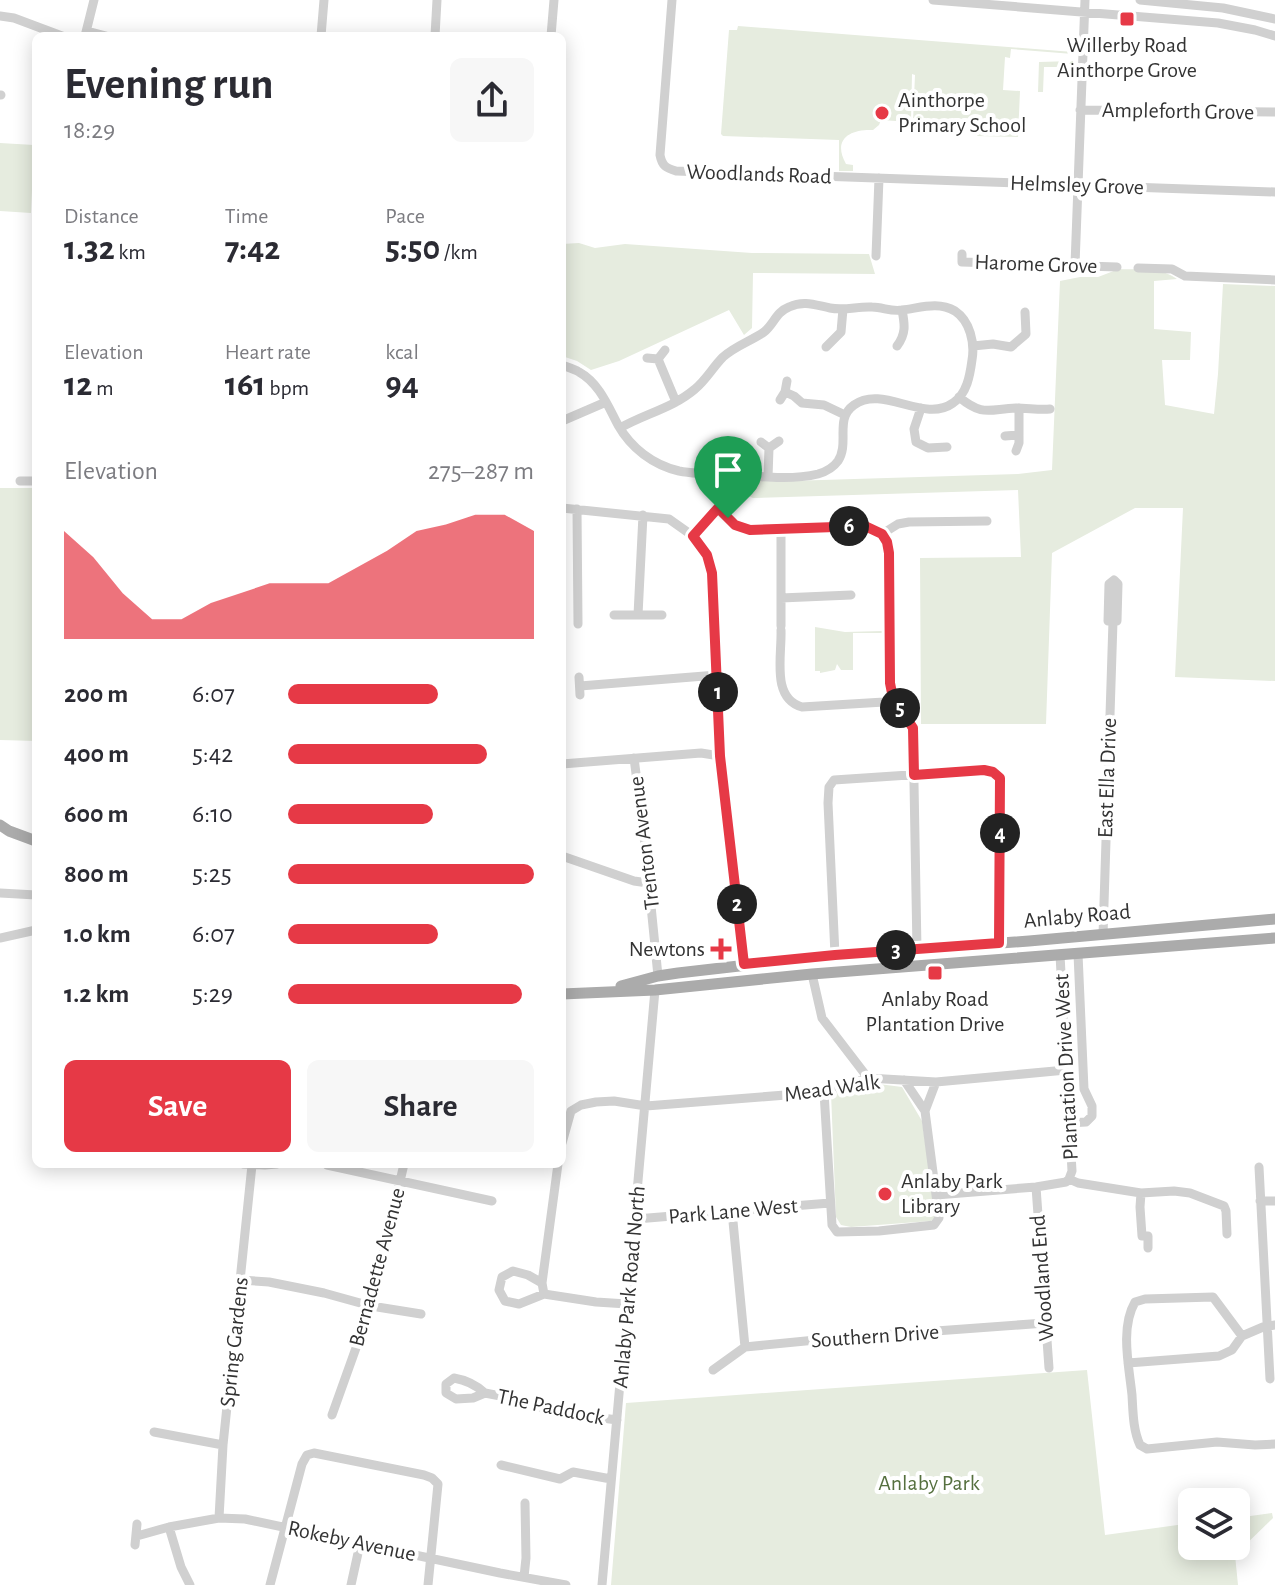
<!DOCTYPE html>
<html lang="en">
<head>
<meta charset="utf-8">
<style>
  :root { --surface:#fff; --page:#f7f7f7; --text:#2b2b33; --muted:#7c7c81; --accent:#e63946 }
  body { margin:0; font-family:"Alegreya Sans",sans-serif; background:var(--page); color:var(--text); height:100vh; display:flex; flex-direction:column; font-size:30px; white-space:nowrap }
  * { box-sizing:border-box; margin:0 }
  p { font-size:26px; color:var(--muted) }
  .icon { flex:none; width:44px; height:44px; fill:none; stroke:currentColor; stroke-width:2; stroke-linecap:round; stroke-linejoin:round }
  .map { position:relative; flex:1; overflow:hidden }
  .drawer { position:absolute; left:32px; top:32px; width:534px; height:1136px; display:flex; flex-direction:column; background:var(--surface); border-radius:12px; box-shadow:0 4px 20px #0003 }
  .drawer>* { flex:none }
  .buttons { position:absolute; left:1178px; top:1488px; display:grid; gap:16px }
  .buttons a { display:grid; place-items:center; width:72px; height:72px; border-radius:12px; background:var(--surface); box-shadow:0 4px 20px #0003; font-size:40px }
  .pin { position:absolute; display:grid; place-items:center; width:68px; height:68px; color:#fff; margin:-82px -34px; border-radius:50% 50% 50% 0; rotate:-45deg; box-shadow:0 0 8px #0007 }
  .pin .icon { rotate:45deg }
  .km { position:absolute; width:40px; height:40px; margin:-20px; border-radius:50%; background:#222; color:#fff; font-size:22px; line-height:40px; text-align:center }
  .round { display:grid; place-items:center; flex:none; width:84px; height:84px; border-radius:12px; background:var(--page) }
  .headline { display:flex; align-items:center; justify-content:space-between; height:136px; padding:0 32px }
  h1 { font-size:44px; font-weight:600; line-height:60px }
  .figures { display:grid; grid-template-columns:repeat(3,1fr); gap:12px; height:136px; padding:8px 32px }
  .figures div { display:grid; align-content:center }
  .figures b { font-size:34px; font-weight:600 }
  .figures small { font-size:22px; font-weight:400 }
  .figures p { font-size:22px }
  .chart { height:224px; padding:16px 32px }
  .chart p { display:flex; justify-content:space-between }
  .chart svg { width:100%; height:144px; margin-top:8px; fill:var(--accent); opacity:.7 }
  .button { display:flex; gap:16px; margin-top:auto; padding:16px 32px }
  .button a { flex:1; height:92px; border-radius:12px; background:var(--accent); color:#fff; font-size:32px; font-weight:600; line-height:92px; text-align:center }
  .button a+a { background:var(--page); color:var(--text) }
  ul { padding:0 32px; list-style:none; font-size:26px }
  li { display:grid; grid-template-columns:128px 96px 1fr; align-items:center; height:60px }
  li i { height:20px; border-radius:10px; background:var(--accent) }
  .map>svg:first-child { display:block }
  .green { fill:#e6ecdf }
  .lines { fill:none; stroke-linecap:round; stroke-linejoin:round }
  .minor { stroke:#d0d0d0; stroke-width:9 }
  .major { stroke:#ababab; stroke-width:11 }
  .route-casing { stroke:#fff; stroke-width:16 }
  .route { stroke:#e63946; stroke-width:10 }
  .poi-dot { fill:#e63946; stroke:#fff; stroke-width:3 }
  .labels { text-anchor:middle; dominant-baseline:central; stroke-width:8; stroke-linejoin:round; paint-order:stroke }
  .poi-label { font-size:22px; fill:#333; stroke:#fff }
  .street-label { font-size:22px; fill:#333; stroke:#fff }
  .park-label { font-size:22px; fill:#56703f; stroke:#fff }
</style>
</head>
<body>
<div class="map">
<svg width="1275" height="1585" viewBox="0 0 1275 1585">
  <rect width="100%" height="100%" fill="#fff"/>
  <!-- green -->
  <path class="green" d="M738,26l335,26v2l-62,-5 -1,9 -5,-1 -2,33 17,1 -2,46 -41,-1v-7l-17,-1 -1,-6 -46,-1 2,-46 -3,-1 -1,48 -30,-2 -2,5 -6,5c-23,-1 -41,9 -27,34l7,1v6h-14v-31l-116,-4 -2,-2 8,-104h8z
    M1073,61v6h-29l-1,25h-5l1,-30z
    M0,143l34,2 -3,68 -31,-2z
    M579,243l16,5 30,-4 127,9 117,1 6,20 -122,-1 -1,55 -8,7 -15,-25 -110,51 -28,9 -14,-9 -15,-5v-112z
    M1119,269c20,1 42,-2 58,10l-23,2v48l37,3 -1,28h-28l3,45 49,9 4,-40 5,-90 52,2v395l-100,-4 8,-169h-48l-83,45 -6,171h-125l-1,-166 101,-1 -3,-67 -265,8 -7,-3 -23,6 -2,-4 7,-7v-10l61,1 229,-7 34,-4 8,-189 20,-4h18z
    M0,488h36v253l-36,-1z
    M815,627l30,5 37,-1v2h-29v37h-12l-4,-6 -2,6 -15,3v-2h-5z
    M871,1083l31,4 20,34 14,95 -5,5 -80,6 -10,-2 -5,-8 -5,-124z
    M1087,1370l18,165 87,-12v23h44v-28l36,-5 1,5 -38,37 3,30h-627l15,-182z"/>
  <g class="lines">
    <!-- minor -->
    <path class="minor" d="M672,0l-12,155c2,11 6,13 16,16l599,21
      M933,0l285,23 37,7 20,6
      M1140,0l83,8 52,11
      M0,16l14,2 48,18
      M87,31l19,5
      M85,36l9,-36
      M321,36l3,-36
      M435,36l2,-36
      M551,36l3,-36
      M0,95h1
      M1080,110l195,2
      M962,254v8l155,5
      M876,256l3,-78
      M1075,265l10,-265
      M1138,268l34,1 13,7 90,4
      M897,346c9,-12 8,-21 5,-36
      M973,346l20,-2 18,3 15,-13 -1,-22
      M826,347l15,-15 2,-23
      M647,358l11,1 7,-9
      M658,359l18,43
      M562,365c5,2 12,4 17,7 20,11 29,34 39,53 13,23 35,40 61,46 15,3 32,3 48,3 29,2 62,7 91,0 7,-2 15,-6 20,-13 12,-18 -4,-42 16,-56 29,-21 70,19 99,-2 14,-9 17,-28 19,-43 3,-17 -2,-39 -17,-49 -17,-10 -35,-3 -53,-1 -11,2 -19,-3 -30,-3 -14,-1 -27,4 -42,1 -15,-3 -26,-8 -41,-1 -13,5 -15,17 -25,25 -13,9 -29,14 -41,25 -10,10 -17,23 -28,32 -22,19 -51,25 -75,39
      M785,392l9,4 8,7 22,2 21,10
      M959,397c24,20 30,12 57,11 12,0 23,2 34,1
      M780,400l5,-8 2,-11
      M921,408l-7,21 2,13 12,6 19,-1
      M562,421l44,-19
      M1005,436l14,-1
      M761,442l8,6 10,-7
      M1016,451l3,-8v-35
      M768,477l1,-29
      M20,481h16
      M562,508l107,11 24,17 25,-28 17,17 15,5 115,-4 17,8 16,-10 11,-2 78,-1
      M577,509l1,115
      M781,529v97
      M882,534l5,8 2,11 1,130 3,15 20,30 4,221
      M693,536l14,19 5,18 8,183 24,208
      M1114,580l4,4 -1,37h-9l1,-37z
      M781,598l70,-3
      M614,615h48
      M638,615l5,-100
      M781,630c1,26 -10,68 21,77l82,-5 9,-4
      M579,677l1,18
      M580,686l137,-11
      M634,758l10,78 14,140
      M562,764l139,-11 19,3
      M562,856l72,25 14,2
      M0,893l36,2
      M1103,935l10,-314
      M0,938l36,-8
      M835,955l-7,-152 1,-16 5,-7 150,-10 9,2 7,6 -1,165
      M1060,955l12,216 -3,8
      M812,974l10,44 46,60
      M904,1080l21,31
      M824,1092l8,133 5,7 42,-1 55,-6 5,-7 -14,-107 11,-29
      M1069,1123l17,-1 6,-6v-10l-8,-17 -6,-135
      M562,1143l9,-32 10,-6 15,-3 18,-1 32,5 178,-14 44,-14 68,4 130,-12
      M243,1164l22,1 12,-1
      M327,1165l165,36
      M1259,1167l11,212
      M1036,1187l13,181
      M1141,1193l-1,14 2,29h6v12
      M936,1195l100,-8 30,-5 3,-3 9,4 63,10 33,-2 16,2 34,13 2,5 1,23
      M1260,1201h15
      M732,1211l13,136
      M636,1219l194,-16
      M241,1280l28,2 55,11 47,13 50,8
      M542,1283l16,-119
      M544,1294l-25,10 -14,-3 -6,-11 3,-13 11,-6 15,4 14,8 2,11 52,8 31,2
      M1275,1325l-12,2 -21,9 -29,-39 -68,2 -10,3c-15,26 -6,64 -3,93 1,17 1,35 8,50l7,4 70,-7 38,3 20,-1
      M1128,1363l91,-7 13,-6 10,-14
      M713,1370l32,-23 81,-8 219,-16
      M485,1393c-9,-8 -19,-13 -31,-15l-8,6v9l10,6 17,-1 12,-5 26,5 40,13 66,9
      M332,1415l39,-109 33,-142
      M154,1432l69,13
      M501,1465l59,14 13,-7 38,7
      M219,1518l4,-73 29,-280
      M169,1527l12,40 9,18
      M137,1536l32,-9 50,-9 26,1 255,54 66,12
      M135,1545l2,-21
      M524,1577l2,-19 -1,-55
      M270,1585l32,-121 5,-9 7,-2 110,22 8,3 6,6 -10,101
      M351,1585l9,-41
      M602,1585l53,-595"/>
    <!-- major -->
    <path class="major" d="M0,825l9,6 27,10
      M621,986l37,-10 20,-3 157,-18 194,-14 246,-22
      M562,994l93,-4 157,-16 463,-36"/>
  </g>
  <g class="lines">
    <defs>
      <path id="route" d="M718,508l17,17 15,5 115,-4 17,8 5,8 2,11 1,130 3,15 20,30 1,47 70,-5 9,2 7,6 -1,165 -164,12 -91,9 -24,-208 -8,-183 -5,-18 -14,-19z"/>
    </defs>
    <!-- route casing -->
    <use href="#route" class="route-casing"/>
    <!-- route -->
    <use href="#route" class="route"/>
  </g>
  <!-- markers -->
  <g class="poi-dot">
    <rect x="1119" y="11" width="16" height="16" rx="4"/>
    <circle cx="882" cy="113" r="8"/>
    <path d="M717 937h8v8h8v8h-8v8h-8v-8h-8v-8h8z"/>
    <rect x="927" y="965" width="16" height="16" rx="4"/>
    <circle cx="885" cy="1194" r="8"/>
  </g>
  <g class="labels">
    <!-- poi labels -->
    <g class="poi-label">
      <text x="1127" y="45">Willerby Road<tspan x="1127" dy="25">Ainthorpe Grove</tspan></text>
      <text x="898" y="100" text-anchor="start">Ainthorpe<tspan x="898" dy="25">Primary School</tspan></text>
      <text x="705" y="949" text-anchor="end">Newtons</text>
      <text x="935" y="999">Anlaby Road<tspan x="935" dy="25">Plantation Drive</tspan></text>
      <text x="901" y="1181" text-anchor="start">Anlaby Park<tspan x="901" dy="25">Library</tspan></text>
    </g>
    <!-- street labels -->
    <g class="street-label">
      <text transform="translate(1178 111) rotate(1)">Ampleforth Grove</text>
      <text transform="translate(759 174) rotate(2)">Woodlands Road</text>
      <text transform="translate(1077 185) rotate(2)">Helmsley Grove</text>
      <text transform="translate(1036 264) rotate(2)">Harome Grove</text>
      <text transform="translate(1107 778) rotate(-88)">East Ella Drive</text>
      <text transform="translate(644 843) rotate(-97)">Trenton Avenue</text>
      <text transform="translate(1077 916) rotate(-5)">Anlaby Road</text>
      <text transform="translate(1066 1067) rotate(-93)">Plantation Drive West</text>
      <text transform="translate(832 1088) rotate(-8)">Mead Walk</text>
      <text transform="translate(733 1211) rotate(-5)">Park Lane West</text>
      <text transform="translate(377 1267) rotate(-75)">Bernadette Avenue</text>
      <text transform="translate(1042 1278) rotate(-94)">Woodland End</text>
      <text transform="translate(629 1287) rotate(-85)">Anlaby Park Road North</text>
      <text transform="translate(875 1336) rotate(-4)">Southern Drive</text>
      <text transform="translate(234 1342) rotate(-84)">Spring Gardens</text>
      <text transform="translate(551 1407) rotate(12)">The Paddock</text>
      <text transform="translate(352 1541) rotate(12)">Rokeby Avenue</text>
    </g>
    <!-- park labels -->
    <g class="park-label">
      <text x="929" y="1483">Anlaby Park</text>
    </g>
  </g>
</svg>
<div class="buttons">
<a><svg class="icon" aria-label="layers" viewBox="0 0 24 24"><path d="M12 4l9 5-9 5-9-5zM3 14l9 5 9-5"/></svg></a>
</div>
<div class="pin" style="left:728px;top:518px;background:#1e9e55"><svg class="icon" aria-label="arrive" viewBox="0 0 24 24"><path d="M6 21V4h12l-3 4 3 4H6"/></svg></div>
<b class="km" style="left:718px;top:692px">1</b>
<b class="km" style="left:737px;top:904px">2</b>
<b class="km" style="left:896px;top:950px">3</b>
<b class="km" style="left:1000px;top:833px">4</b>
<b class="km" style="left:900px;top:708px">5</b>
<b class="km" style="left:849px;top:526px">6</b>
<section class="drawer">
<div class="headline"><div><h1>Evening run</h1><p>18:29</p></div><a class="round"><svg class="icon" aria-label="share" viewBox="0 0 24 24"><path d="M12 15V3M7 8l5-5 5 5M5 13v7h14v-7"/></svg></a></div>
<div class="figures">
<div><p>Distance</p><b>1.32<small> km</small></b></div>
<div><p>Time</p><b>7:42</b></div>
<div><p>Pace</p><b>5:50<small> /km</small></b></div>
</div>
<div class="figures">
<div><p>Elevation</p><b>12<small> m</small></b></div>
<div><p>Heart rate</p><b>161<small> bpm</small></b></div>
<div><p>kcal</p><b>94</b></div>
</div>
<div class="chart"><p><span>Elevation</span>275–287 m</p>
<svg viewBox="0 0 160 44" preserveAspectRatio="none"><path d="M0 44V11L10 19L20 30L30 38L40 38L50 33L60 30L70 27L80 27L90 27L100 22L110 17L120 11L130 9L140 6L150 6L160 11V44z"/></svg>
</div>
<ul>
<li><b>200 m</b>6:07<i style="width:61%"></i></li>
<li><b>400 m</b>5:42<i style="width:81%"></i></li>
<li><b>600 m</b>6:10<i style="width:59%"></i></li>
<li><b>800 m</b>5:25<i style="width:100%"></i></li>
<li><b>1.0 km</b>6:07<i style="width:61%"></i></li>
<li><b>1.2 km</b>5:29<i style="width:95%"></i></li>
</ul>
<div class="button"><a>Save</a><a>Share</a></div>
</section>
</div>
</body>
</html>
